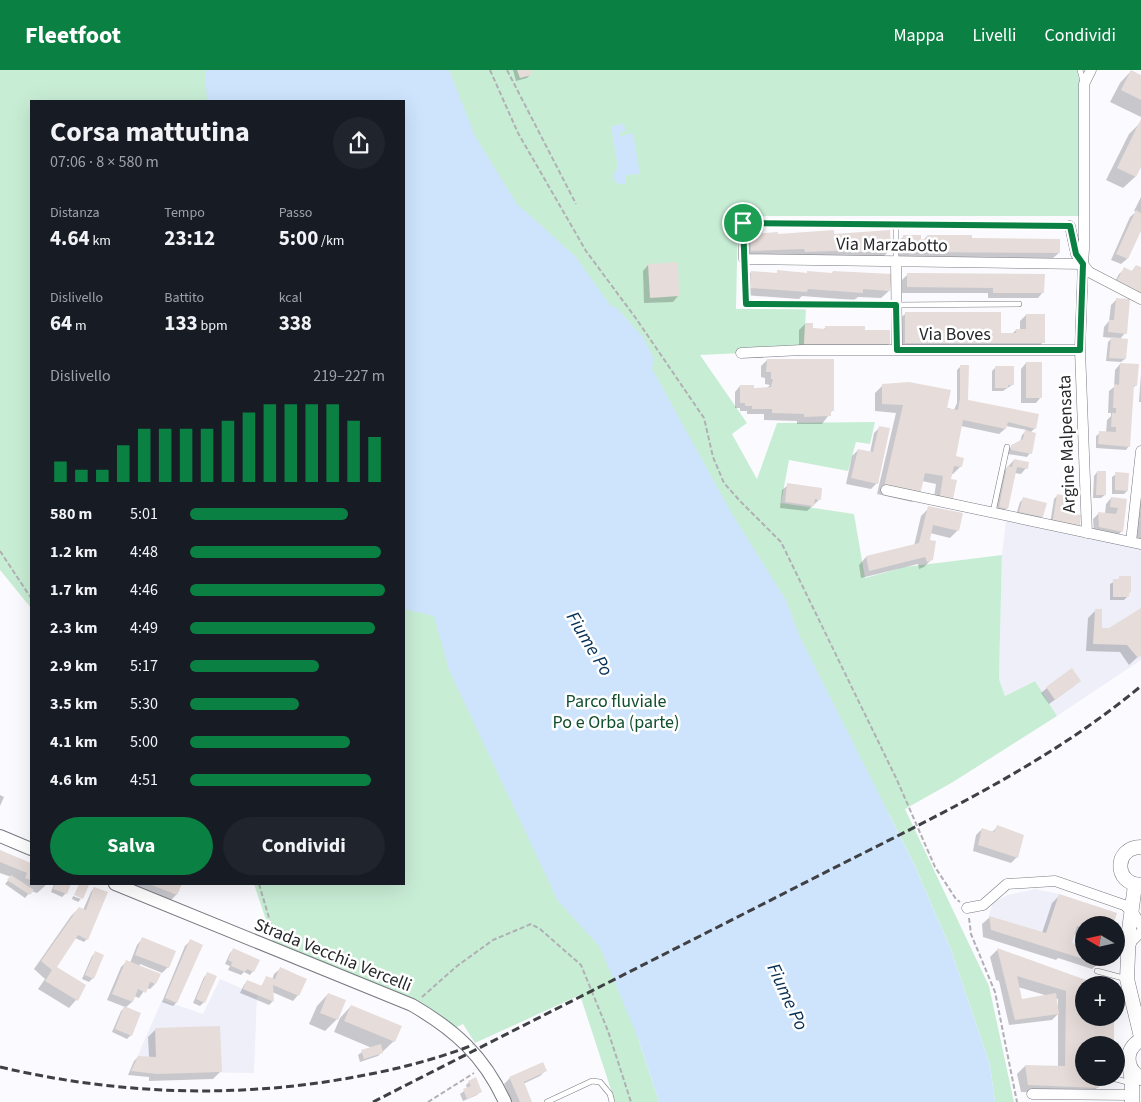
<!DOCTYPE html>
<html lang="it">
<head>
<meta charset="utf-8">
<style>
  :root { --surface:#171b24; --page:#20242c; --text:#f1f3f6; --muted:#9ea1a6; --accent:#0b8043 }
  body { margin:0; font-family:"Source Sans 3",sans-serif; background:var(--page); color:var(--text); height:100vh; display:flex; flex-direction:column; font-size:19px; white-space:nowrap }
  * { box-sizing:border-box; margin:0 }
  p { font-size:16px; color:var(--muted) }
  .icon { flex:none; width:28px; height:28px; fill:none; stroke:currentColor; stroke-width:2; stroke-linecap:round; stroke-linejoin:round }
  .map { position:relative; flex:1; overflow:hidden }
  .details { position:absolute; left:30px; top:30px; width:375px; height:785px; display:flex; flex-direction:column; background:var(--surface); border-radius:0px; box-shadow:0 5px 20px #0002 }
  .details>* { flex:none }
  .needle { width:32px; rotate:279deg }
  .buttons { position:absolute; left:1075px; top:846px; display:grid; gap:10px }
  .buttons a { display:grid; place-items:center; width:50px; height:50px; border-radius:50%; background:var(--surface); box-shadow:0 5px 20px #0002; font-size:25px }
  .pin { position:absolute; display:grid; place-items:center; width:42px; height:42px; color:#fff; margin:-21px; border:2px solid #fff; border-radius:50%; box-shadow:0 1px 5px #0007 }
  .round { display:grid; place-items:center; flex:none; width:52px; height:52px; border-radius:26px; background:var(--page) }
  .overview { display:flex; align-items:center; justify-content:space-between; height:85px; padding:0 20px }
  h1 { font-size:28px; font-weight:700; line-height:38px }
  .figures { display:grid; grid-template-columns:repeat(3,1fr); gap:8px; height:85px; padding:5px 20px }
  .figures div { display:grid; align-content:center }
  .figures b { font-size:21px; font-weight:700 }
  .figures small { font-size:14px; font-weight:400 }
  .figures p { font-size:14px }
  .chart { height:140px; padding:10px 20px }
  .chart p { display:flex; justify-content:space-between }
  .chart svg { width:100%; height:90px; margin-top:5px; stroke:var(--accent); stroke-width:6 }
  .primary-button { display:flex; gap:10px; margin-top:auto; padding:10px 20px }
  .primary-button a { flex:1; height:58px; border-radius:30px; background:var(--accent); color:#fff; font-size:20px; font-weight:700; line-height:58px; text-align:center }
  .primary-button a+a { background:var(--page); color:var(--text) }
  ul { padding:0 20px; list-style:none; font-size:16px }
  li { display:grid; grid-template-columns:80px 60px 1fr; align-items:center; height:38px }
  li i { height:12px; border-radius:6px; background:var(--accent) }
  header { display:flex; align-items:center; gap:30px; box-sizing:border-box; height:70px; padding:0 25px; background:var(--accent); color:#fff }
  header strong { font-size:24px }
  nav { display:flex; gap:28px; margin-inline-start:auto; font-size:18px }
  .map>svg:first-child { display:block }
  .built { fill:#eeeff9 }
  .green { fill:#c8edd5 }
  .water { fill:#cee4fd }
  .shadow { fill:#0003; fill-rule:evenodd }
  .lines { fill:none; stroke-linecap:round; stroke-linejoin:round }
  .canal { stroke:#cee4fd; stroke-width:11 }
  .building { fill:#e6dcd9 }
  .service-casing { stroke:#797a82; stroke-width:6 }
  .minor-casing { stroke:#797a82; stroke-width:11 }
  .tertiary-casing { stroke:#797a82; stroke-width:14 }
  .secondary-casing { stroke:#797a82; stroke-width:15 }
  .path { stroke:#b0b0b4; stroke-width:2; stroke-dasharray:5 2.5; stroke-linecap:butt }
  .service { stroke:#fff; stroke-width:5 }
  .minor { stroke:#fff; stroke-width:10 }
  .tertiary { stroke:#fff; stroke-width:12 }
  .secondary { stroke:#fff; stroke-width:14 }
  .rail { stroke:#3f4043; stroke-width:3; stroke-dasharray:8 4; stroke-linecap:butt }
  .route-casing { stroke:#fff; stroke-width:10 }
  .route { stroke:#0b8043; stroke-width:6 }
  .labels { text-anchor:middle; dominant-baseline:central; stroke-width:5; stroke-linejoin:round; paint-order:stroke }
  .street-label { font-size:18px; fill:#26272a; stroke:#fff }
  .park-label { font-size:18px; fill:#104e2e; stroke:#fff }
  .water-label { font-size:19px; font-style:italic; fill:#062f55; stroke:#fff }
</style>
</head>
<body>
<header>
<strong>Fleetfoot</strong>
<nav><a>Mappa</a><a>Livelli</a><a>Condividi</a></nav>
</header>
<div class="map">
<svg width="1141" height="1032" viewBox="0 0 1141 1032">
  <rect width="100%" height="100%" fill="#fbfbff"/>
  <!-- built -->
  <path class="built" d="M1006,451l135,28v111l-84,56 -22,-35 -30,15 -6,-17 3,-124z
    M1035,819l24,5 58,19 -4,12h-29v33h18l-3,6 -108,-34 -2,-14 4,-14 15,-7z
    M220,909l37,16 -3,78 -123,-2 31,-71 41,14z"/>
  <!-- green -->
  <path class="green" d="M0,0h1077l4,18 2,128h-345l-2,93 70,-2 -2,43 -104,5 47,68 -15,11 25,45 20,-56 98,-1 -5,22 -14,-2 -8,29 -59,-11 -8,43 73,11 11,64 40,-11 97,-12 -3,124 6,17 30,-15 22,35 -104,66 -48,27 84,177 25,116h-19l-5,-37 -39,-115 -37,-86 -25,-50 -251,224 21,64h-44l-35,-107 -105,48 -12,-19 -12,6 -178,-89 -19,-57h150v-783h-373v507l-31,-38z"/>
  <!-- water -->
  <path class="water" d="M205,0h244l26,66 42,68 58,52 64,89 93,169 54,86 13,35 115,229 37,86 39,115 5,37h-336l-21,-64 -38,-91 -42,-46 -109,-231 -15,-54 -30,-7v-508h-197z
    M624,54l1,7 -5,2v3l13,-3 7,41 -14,1 -1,9h-5l-5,-2 -2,-8 5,-6 -7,-42z"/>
  <!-- shadow -->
  <path class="shadow" d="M513,0h16l1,5 -3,3 -11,3z
    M1131,1l10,5v41l-31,-15 10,-19z
    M1140,53l1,41 -6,13 -12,11 -17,-8 23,-46z
    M1141,127v31l-14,31 -6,5 -10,-4 19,-43 6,-5 -2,-1z
    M751,165l82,1 57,14 -8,8h-138l-1,-15z
    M904,166l16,5h3l4,-5 43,3 89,14 -6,5 -155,-1v-15z
    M648,195l30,31 -5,6 -29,1 -1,-32z
    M1136,196l5,3v24l-5,6 -24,-12 7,-13 6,-5 6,3z
    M751,202l24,2 3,-2 53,2 58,17 -8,7 -23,-1 -4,3 -52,-4 -3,3 -56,-4 1,-15z
    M908,204l135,18 -5,6h-50v-5h-86v-13z
    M1117,229l8,34 -5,6 5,20 -4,3 -15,-1 2,-19 4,-4 -9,-1 1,-10 5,-6 2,-16z
    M905,244l94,20h13l4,-4h4v-9l6,-6 17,27 -5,6 -141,3v-30z
    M805,254l7,6h11l3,-3 38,5 25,12 -6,6 -84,-1v-19z
    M767,290l65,51 -10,13h-25v-3l-33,-1v-6h-17v-3h-7v-3h-5v-16l5,-6 12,3h14l4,-4 -5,-1v-6l-4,-1v-11z
    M1026,293l15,34 -5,6h-15v-34z
    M1120,294l16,21 -4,4 -3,57 -3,4 -30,-2v-12l4,-3h6l1,-13 4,-4v-3h-3l1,-22 5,-4 1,-17z
    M961,296l6,35 68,27 -5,5v20l-3,4 -19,-3v-4l4,-4 8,-4 2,-7 5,-5 -21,-4 -1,3 -6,5 -38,-8 -7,31 7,9 -8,8h-2l-1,6 2,18 -8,8 -11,-2 3,-20 -14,-3 -3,13 -7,8 -35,-8 19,-81 -21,-2v-18l8,-8 71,25 3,-7v-33z
    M996,297l16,18 -9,6h-11v-20z
    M1141,304v28h-2z
    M880,357l-3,54h2l-8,8 -25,-5 6,-28 6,-6 12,3 4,-20z
    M1014,390l12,8 -5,6 -7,-1 -7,35 -6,6 -7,-2 8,-39z
    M1097,402l8,23 -4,3h-8l1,-22z
    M1116,404l11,17 -3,3h-12v-17z
    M788,415l31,15 -12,11 -27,-3 2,-18z
    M1057,426l7,17 15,13 -29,-2 4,-25z
    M1111,428l15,2 -4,31 -6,6 -22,-4 -1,-14 5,-5h7l1,-10z
    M1023,429l19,18 -4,3 -22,-5 4,-13z
    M1141,434v38l-6,-2 4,-35z
    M929,438l29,22 -8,8 -20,-5 -2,8 4,18 -8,8 -5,2 -1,-5 -57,14 -2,-13 7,-8 48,-11 7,-30z
    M1120,508l10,13 -2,5 -4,4h-14v-16z
    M1096,540l4,19 9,1 32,-20v44l-12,11 -9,-13 -34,-1 2,-33z
    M1074,616l-25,18 -8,-11 6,-5z
    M0,725l4,2 -4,9z
    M997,757l20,30 -6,6 -38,-12 3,-16 6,-6 10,3z
    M0,782l31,12v20h15l-1,2 -8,7 -6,-2 -6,7 -20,-14 6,-7 -11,-4z
    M54,814h16l-4,9 -4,4 -11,-5z
    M134,814h47l-5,11 -5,5 -37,-15z
    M94,818l-7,51 -3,3 -9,-4 -20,29 30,18 -9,15 -7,8 -31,-19 7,-10 -11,-10 37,-53 8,-8 4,2 8,-18z
    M73,826l8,3 -3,3 -6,-3z
    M1059,826l53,29h-28v13l-11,-4 -3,9 14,15h16l-2,6 -6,5 -34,-11 -2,2 -73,-23 -1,-13 8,-7 52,16 10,-30z
    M142,869l26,28 -6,6 -22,-9 -1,3 16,17 -5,5 -4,-1 -7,10 -5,-2 -2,6 -7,6 6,27 -4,4 -15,-7 9,-21 4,-4 -18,-7 14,-33 6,-6 3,2 7,-18z
    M190,871l-14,62 -3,3 -11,-4 23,-56z
    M233,880l20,21 -3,4 -6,-3 -3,3 -13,-5 2,-4 -5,-2 5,-11z
    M997,880l100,35h-13v33h29l-1,27h-28v33h14v9l-8,8 -69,-3 -4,-18 8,-8 33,1v-53l-6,6 -43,5 -10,-44 -3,-1 -6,-23zM1018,917l30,9 -27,4zM1055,928l3,1v9h-1z
    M95,883l-2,25 -4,4 -7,-3 10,-23z
    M280,899l18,26 -5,6 -21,-9v10l-3,3 -29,-12 4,-8 3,-4 14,6 5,-9 6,2 2,-6z
    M208,904l-4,28 -4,4 -7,-3 11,-26z
    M328,924l9,25 -12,12 -16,-7 8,-18z
    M351,936l43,35 -16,15 -18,6 -2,-7 4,-3 10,-4 -38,-16 6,-14z
    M156,959l64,43 -7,7 -64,2v-4l-21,-2 6,-14 4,-4h11l-1,-20z
    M545,1001l-5,5 -17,8 8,18h-19l-8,-18 6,-6z
    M469,1012l12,9 -4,4 -14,6 -3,-7 7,-5 -1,-4z"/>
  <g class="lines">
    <!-- canal -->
    <path class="canal" d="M613,242l26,29 9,18 -3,18"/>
  </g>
  <!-- building -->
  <path class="building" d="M517,0h14l1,5 -12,3z
    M1131,0l10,5v25l-20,-10z
    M1141,49v48l-5,10 -19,-9z
    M1136,140l5,3v18l-13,28 -12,-5z
    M834,160v4l56,-4 1,20 -31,2v-2l-55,2 -1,-3 -53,2 -1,-17 28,-2v2z
    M903,165h18v4h6v-4h45v3l88,1v14l-157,-1z
    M678,192l1,34 -29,2 -2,-34z
    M1136,195l5,2v26l-24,-12 7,-14 8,4z
    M777,200l30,3v-2l25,2 1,-2 59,3 -2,17 -27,-2v4l-55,-4 -1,3 -57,-4 1,-17 26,2z
    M907,203l138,1 -1,19h-51v-5l-86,-1z
    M1116,228l14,1 -3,35 -19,-2 1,-12h5z
    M905,242h96v21h15v-4h10v-15h19v29h-140z
    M805,253h8v5l13,1 -1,-3h40v4h25v14h-86z
    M1111,267l17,2 -2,20 -17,-1z
    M767,289h67v52h-3v5l-27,1v-3l-32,-1v-4h-20v-3h-7v-3h-5v-18h14v3l17,-1 2,-8h-2v-7h-5z
    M1026,292h16v36h-16z
    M1120,293l19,1 -2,22 -3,-1 -4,62 -32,-3 1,-13 17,1v-5h-5l1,-14h4v-5h-3l1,-24 5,1z
    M960,295h9l-1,35 71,14 -3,15 -28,-7 -2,7 -43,-9 -7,36 8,2 -2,9 -8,-1 -3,13 6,1 -4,19 -13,-3 3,-20 -18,-3 -5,22 -36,-8 19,-82 -21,-1v-20l27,-2 42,8 -4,18 11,2 2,-12z
    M995,296h19v19h-6v3h-13z
    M879,356l11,2 -12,56 -27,-6 7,-29 15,3z
    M1025,360l11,3 -4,21 -21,-4v-5l12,-6z
    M1014,389l15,3 -1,7 -11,-2 -9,42 -9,-2 8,-41 5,1z
    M1097,401h9v24h-10z
    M1115,402l14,1 -1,18 -13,-1z
    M787,413l35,5 -1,12 -6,-1 -1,7 -29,-4z
    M1057,424l10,2 -2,16 16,3 -1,11 -27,-6z
    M1023,427l24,6 -4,14 -24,-5z
    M1111,427l16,2 -4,33 -24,-5 -1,-15 18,2 2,-6 -8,-1z
    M928,436l35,7 -4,18 -26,-6 -3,15 6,1 -3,19 -6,2 -2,-5 -56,14 -3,-15 53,-13z
    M1119,506h12v16h-2v5h-16v-18h6z
    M1141,538v47l-3,3 -11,-13 -34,-1 2,-35h7v19h7z
    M1072,598l9,13 -26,19 -9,-13z
    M997,755l27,10 -6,23 -40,-13 4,-17 12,4z
    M0,780l31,13v17l-6,-2 2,-5 -27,-11z
    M11,805l23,15 -4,5 -23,-15z
    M55,814h16l-4,10 -14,-5z
    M79,814l10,1 -6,14 -9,-4z
    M149,814h33l-5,11z
    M94,817l14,5 -20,48 -10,-5 -21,32 29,18 -8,16 -33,-20 7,-11 -11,-9 38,-54 7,3z
    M1059,824l58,19 -4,12h-29v3l-7,-2 -5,17 12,4v11h18l-3,6 -108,-34 -2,-14 57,17z
    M142,867l34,14 -7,17 -34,-13z
    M190,869l13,6 -26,58 -12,-5z
    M233,878l27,12 -6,12 -7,-3 -2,3 -14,-6 1,-4 -4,-2z
    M997,878l103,37h-16v33h30v27h-30v33h15v10l-71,-3 -3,-20 40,1 1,-75 -49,-15 5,23 34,-6 3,21 -44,6z
    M95,881l9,4 -10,24 -9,-4z
    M126,890l35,14 -5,10 -6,-2 -4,11 -8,-4 -5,13 -21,-8z
    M280,897l27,12 -8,17 -26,-11 1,17 -31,-13 4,-9 15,6 4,-10 9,3z
    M207,902l10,4 -12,27 -9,-4z
    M328,923l18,7 -8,20 -18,-7z
    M351,935l51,21 -7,16 -51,-21z
    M124,936l17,7 -9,23 -17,-7z
    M220,956l2,46 -65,2 -26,-3 7,-15 18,1 -1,-29z
    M381,974l2,9 -19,6 -3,-9z
    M543,992l4,9 -23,11 8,20h-12l-11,-25z
    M476,1007l6,15 -15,7 -4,-10 8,-3 -3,-5z"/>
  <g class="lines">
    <defs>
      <path id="service" d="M1080,0l3,11
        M743,153l327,3
        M744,189l2,45 150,1 123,-1
        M896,191v-37
        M993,442l14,-65
        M1097,901l30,8
        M1116,1005l1,-14 10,-4
        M1116,1008v1l15,4
        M547,1032l45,-21 8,1 10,12 2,8"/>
      <path id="minor" d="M743,146l1,43 339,5
        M1070,156l6,28 7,10 -3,86 7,183
        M896,191l1,89
        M1083,194l1,-15v-165l7,-14
        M1083,194l6,8 52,27
        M741,283l61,-3h278
        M886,420l255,54
        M1131,472l10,-91
        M967,838l16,-3 24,-21 48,-3 69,24 8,6 9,14
        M1129,878l3,-7 9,-9
        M1032,1024l100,1"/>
      <path id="tertiary" d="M0,766l31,13
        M115,814l297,121c43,25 72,51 93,97"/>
      <path id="secondary" d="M1141,777c-27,0 -28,37 0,38
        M1135,815l-6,45 -2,49 14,58
        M1141,970c-17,9 -16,29 0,38
        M1130,999l2,14v19"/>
    </defs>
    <!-- service casing -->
    <use href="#service" class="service-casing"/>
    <!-- minor casing -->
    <use href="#minor" class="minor-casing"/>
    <!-- tertiary casing -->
    <use href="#tertiary" class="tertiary-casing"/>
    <!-- secondary casing -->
    <use href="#secondary" class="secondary-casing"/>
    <!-- path -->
    <path class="path" d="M490,0l28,63 68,118 49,66 69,101 9,39 11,26 16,18 41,41 116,238 38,87 21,32 4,3
      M507,0l69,134
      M0,481l31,47
      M259,814l16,54
      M969,848l2,16 24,58 22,110
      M422,927l35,-31 36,-26 38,-16 9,5 41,36 27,66 23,71
      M428,1032l46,-29"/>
    <!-- service -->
    <use href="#service" class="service"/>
    <!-- minor -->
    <use href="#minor" class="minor"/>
    <!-- tertiary -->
    <use href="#tertiary" class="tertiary"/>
    <!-- secondary -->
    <use href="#secondary" class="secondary"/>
    <!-- rail -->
    <path class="rail" d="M0,997c119,28 240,32 360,9 38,-7 77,-17 113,-31
      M373,1032c149,-76 298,-151 447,-227 110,-56 225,-109 321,-189"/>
  </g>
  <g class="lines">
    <defs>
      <path id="route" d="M743,153l327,3 6,28 7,10 -3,86h-183l-1,-45 -150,-1z"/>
    </defs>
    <!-- route casing -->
    <use href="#route" class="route-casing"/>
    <!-- route -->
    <use href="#route" class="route"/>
  </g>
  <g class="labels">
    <!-- street labels -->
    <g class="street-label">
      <text transform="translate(892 175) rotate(1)">Via Marzabotto</text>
      <text x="955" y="264">Via Boves</text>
      <text transform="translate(1067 374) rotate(-92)">Argine Malpensata</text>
      <text transform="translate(333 885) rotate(22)">Strada Vecchia Vercelli</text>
    </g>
    <!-- park labels -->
    <g class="park-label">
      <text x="616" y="631">Parco fluviale<tspan x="616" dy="21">Po e Orba (parte)</tspan></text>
    </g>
    <!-- water labels -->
    <g class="water-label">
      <text transform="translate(589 574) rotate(59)">Fiume Po</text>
      <text transform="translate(787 927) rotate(65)">Fiume Po</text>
    </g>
  </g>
</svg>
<div class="buttons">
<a><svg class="needle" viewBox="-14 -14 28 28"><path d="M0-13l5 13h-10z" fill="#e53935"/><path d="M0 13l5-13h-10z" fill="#9ea1a6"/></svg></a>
<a>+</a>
<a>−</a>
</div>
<div class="pin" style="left:743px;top:153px;background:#1e9e55"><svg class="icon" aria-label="arrive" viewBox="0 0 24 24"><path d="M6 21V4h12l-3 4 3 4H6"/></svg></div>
<section class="details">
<div class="overview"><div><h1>Corsa mattutina</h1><p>07:06 · 8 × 580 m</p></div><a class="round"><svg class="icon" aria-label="share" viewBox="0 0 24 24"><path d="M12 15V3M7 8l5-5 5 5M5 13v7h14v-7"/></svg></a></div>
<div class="figures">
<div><p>Distanza</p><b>4.64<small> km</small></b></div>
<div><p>Tempo</p><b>23:12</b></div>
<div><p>Passo</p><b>5:00<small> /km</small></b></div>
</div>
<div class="figures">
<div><p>Dislivello</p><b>64<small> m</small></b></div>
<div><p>Battito</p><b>133<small> bpm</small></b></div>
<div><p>kcal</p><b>338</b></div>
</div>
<div class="chart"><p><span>Dislivello</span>219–227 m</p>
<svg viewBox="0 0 160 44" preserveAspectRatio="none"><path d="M5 44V34M15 44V38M25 44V38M35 44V26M45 44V18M55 44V18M65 44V18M75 44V18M85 44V14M95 44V10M105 44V6M115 44V6M125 44V6M135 44V6M145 44V14M155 44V22"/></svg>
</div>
<ul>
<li><b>580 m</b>5:01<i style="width:81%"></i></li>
<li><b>1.2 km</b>4:48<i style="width:98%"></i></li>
<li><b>1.7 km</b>4:46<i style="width:100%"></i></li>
<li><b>2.3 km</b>4:49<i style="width:95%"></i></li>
<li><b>2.9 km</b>5:17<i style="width:66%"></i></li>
<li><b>3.5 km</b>5:30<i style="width:56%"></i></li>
<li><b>4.1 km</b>5:00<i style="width:82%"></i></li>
<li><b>4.6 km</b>4:51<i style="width:93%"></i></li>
</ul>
<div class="primary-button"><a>Salva</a><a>Condividi</a></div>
</section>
</div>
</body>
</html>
